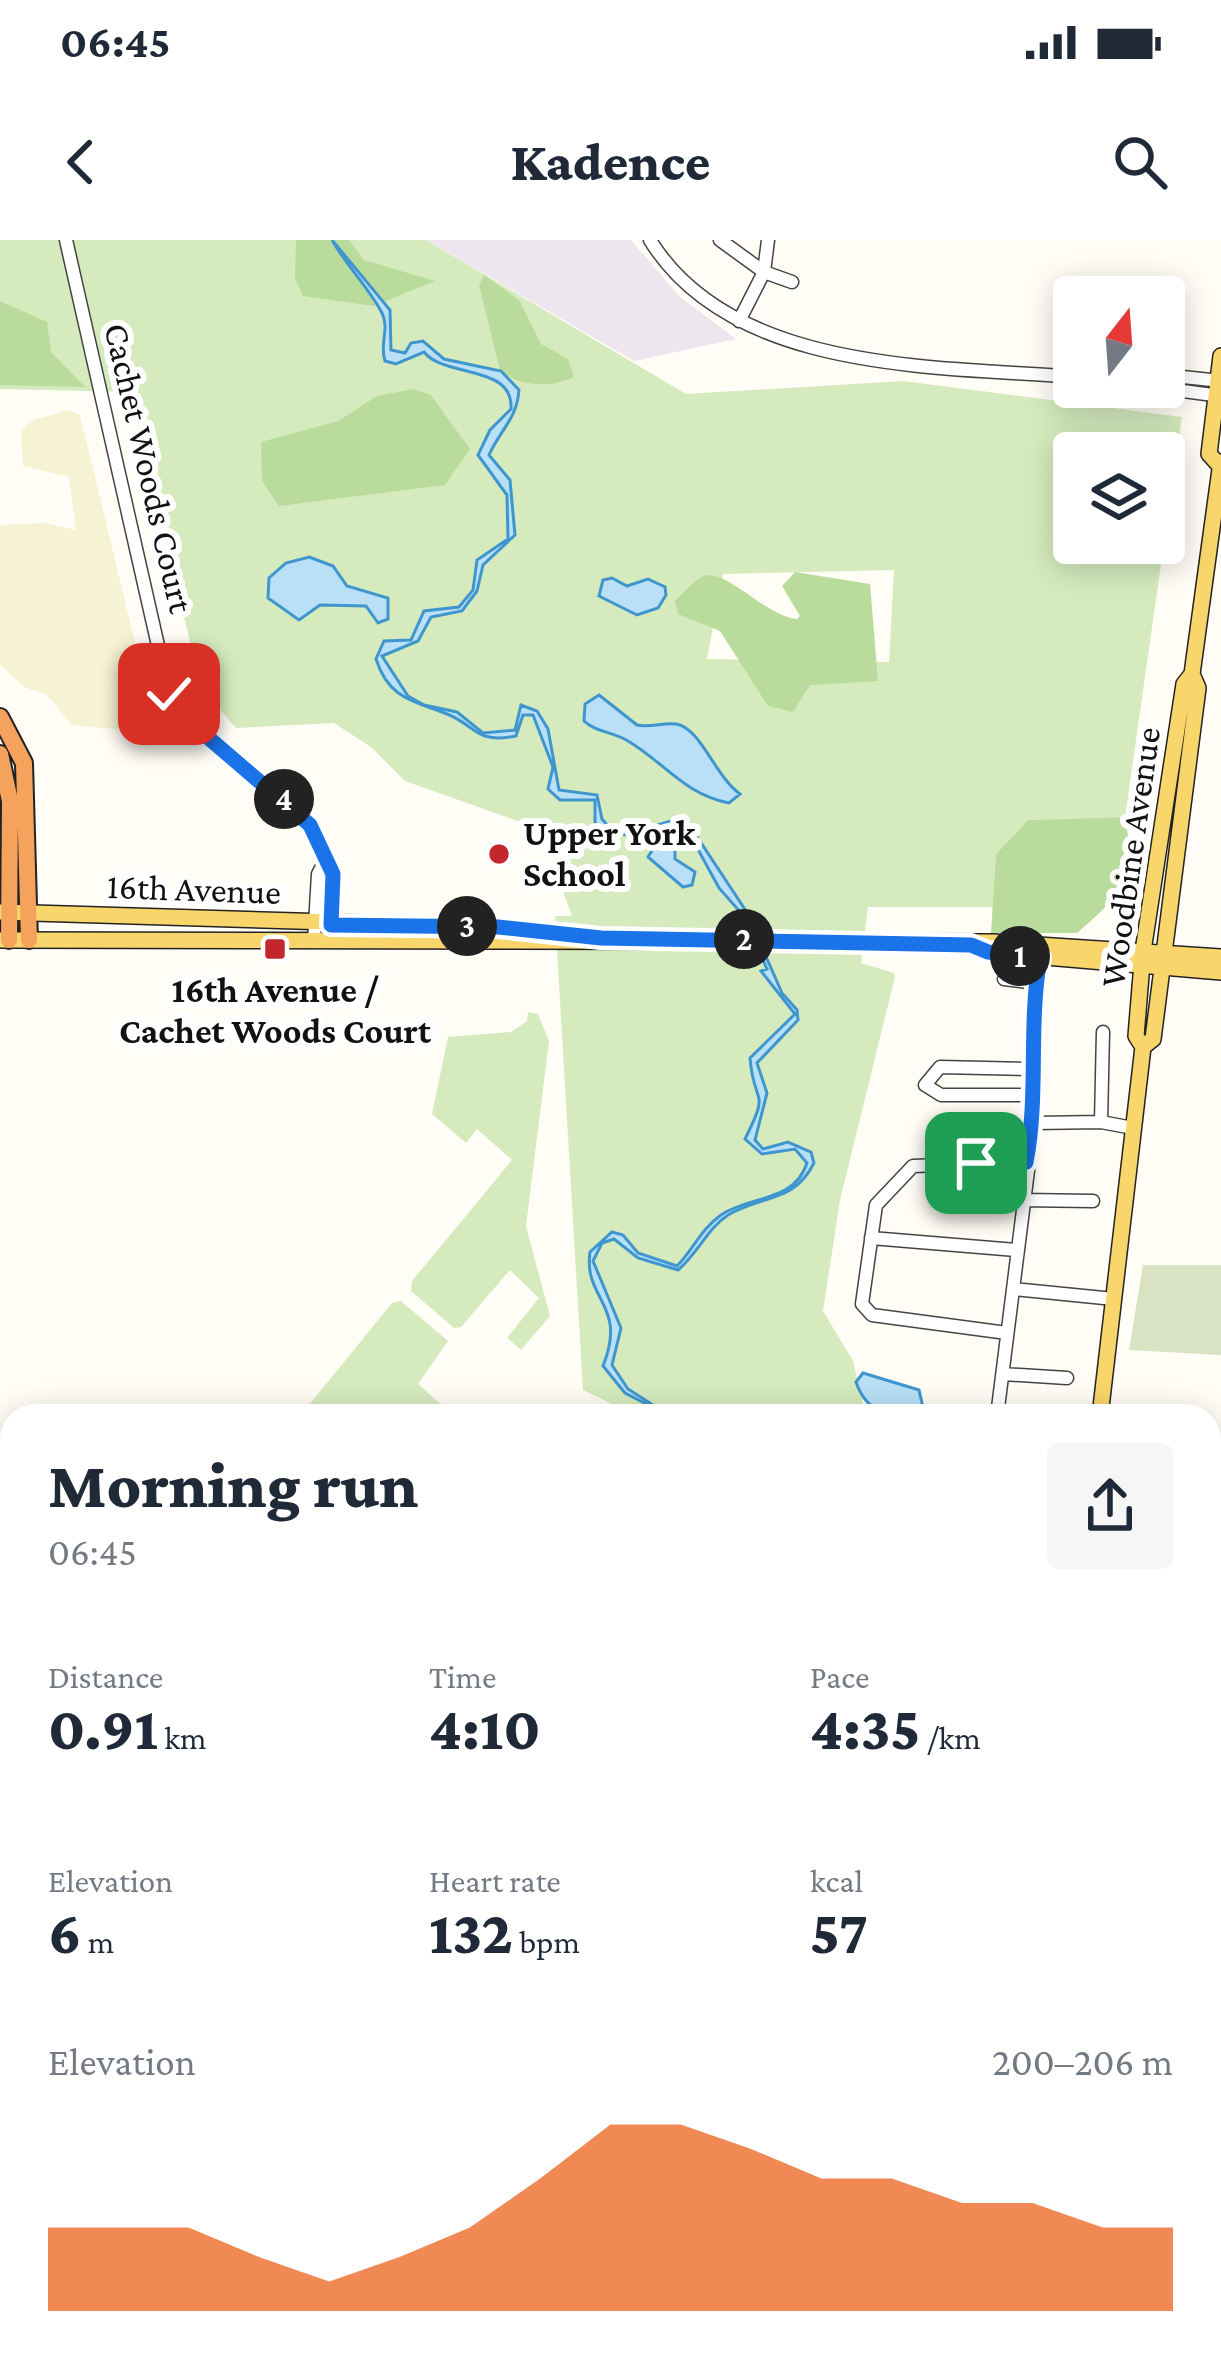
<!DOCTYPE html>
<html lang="en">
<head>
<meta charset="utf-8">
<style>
  :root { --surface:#fff; --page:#f6f6f7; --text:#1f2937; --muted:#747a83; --accent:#ea580c }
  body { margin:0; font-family:"Crimson Pro",serif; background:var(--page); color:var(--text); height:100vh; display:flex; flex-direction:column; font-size:45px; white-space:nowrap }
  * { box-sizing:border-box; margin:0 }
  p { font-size:39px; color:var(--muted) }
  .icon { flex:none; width:66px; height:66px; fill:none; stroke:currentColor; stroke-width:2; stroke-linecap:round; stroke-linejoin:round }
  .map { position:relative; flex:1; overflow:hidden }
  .side { position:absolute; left:0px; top:1164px; width:1221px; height:975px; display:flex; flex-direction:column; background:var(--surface); border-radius:36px 36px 0 0; box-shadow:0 6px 30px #0003 }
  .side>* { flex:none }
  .needle { width:78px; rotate:17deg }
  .tools { position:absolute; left:1053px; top:36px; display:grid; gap:24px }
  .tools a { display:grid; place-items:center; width:132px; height:132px; border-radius:12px; background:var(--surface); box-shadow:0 6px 30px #0003; font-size:60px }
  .pin { position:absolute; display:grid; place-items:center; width:102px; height:102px; color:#fff; margin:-51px; border-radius:24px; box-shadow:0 6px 18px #0006 }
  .km { position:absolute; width:60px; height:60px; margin:-30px; border-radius:50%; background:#222; color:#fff; font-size:33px; line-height:60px; text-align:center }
  .round { display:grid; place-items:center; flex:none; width:126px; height:126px; border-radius:12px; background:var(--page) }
  .headline { display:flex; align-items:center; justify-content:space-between; height:204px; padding:0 48px }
  h1 { font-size:66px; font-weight:800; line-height:90px }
  .stats { display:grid; grid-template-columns:repeat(3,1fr); gap:18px; height:204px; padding:12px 48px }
  .stats div { display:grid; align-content:center }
  .stats b { font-size:60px; font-weight:800 }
  .stats small { font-size:33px; font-weight:400 }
  .stats p { font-size:33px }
  .chart { height:336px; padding:24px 48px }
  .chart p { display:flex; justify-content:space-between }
  .chart svg { width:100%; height:216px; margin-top:12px; fill:var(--accent); opacity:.7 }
  .status { display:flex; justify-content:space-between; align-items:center; height:84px; padding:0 60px; background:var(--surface); direction:ltr }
  .status svg { height:33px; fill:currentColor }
  header { display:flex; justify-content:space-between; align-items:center; height:156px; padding:0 48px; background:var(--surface); font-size:54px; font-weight:800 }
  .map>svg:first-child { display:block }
  .industrial { fill:#eee6ef }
  .farmland { fill:#f6f3d4 }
  .green { fill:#d5ebbd; fill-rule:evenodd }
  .forest { fill:#b9dc9c }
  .cemetery { fill:#d9e3c4 }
  .water { fill:#b9e0f7; stroke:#3f96cf; stroke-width:3 }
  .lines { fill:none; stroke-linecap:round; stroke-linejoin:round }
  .minor-casing { stroke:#444; stroke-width:15 }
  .major-casing { stroke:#222; stroke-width:18 }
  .highway-casing { stroke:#222; stroke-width:20 }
  .minor { stroke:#fff; stroke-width:12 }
  .major { stroke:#f9d66b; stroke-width:15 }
  .highway { stroke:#f5a25d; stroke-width:16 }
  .route-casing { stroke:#fff; stroke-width:24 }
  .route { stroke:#1a73e8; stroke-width:15 }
  .poi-dot { fill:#c4262e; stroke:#fff; stroke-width:4.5 }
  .labels { text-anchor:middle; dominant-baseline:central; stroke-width:12; stroke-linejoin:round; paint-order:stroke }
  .street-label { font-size:36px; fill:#111; stroke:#fff }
  .poi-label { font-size:36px; font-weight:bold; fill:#111; stroke:#fff; text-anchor:start }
</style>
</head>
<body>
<div class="status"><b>06:45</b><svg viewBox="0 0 49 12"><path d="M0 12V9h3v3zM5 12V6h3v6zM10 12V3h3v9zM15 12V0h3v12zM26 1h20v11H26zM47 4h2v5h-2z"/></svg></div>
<header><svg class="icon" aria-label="back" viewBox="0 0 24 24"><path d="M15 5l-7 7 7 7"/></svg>Kadence<svg class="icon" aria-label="search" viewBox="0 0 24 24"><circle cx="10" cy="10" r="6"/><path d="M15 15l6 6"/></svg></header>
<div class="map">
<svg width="1221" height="2137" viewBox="0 0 1221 2137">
  <rect width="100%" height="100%" fill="#fffdf5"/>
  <!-- industrial -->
  <path class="industrial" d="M426,0h205l49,57 56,42 -102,22z
    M530,2127h325v10h-322z"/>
  <!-- farmland -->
  <path class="farmland" d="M69,170l11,5 58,240 28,71 -31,5 -63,-6 -25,-30 -23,-8 -24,-23v-139l45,-2 31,7 -7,-53 -46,-11 -2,-34 9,-11z"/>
  <!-- green -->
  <path class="green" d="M0,0h426l260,154 217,-13 279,36 -57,400 -97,3 -32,34 -3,53h-125l-7,56 33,10 1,4 -55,223 -17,111 30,50 13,55h-229l-54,-26 -28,-474h17l-32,-87 -135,-48 -34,-34 -37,-24 -98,5 -35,-41 -71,-295 -130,-3zM1074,213h90v90h-90zM894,330l-5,92 -182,-3 16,-85z
    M528,772l10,2 11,27 -23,185 24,90 -29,34 -14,-12 32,-40 -29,-28 -49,57 -7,1 -43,-37 1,-10 100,-121 -35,-31 -11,14 -34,-29 16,-77 63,-5 16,-11z
    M401,1061l47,40 -30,43 36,32h-154l92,-113z"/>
  <!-- forest -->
  <path class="forest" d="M296,0h53l15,20 71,21 -62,25 -70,-10 -8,-18z
    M484,35l35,25 22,44 27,15 6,18c-23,11 -55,10 -74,-7l-21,-85z
    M0,61l47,21 4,30 34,35 -85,-2z
    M413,149l18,6 39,54 -25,36 -166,21 -17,-25 -1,-39 77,-21 39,-25z
    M795,332l75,12 8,97 -68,4 -17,27 -25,-6 -48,-75 -42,-17 -3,-13c8,-7 19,-21 29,-25 21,-8 63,41 93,43l3,-3 -18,-30z
    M1125,577c12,62 -4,78 -48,116h-86l5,-79 32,-34z
    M1209,1608l12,5v99l-12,-10z
    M1221,1720v177l-4,-20h-8v-100z"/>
  <!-- cemetery -->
  <path class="cemetery" d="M1143,1025h78v90l-92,-5z"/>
  <!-- water -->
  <path class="water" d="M332,0l58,70 1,40 14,3 6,-10 12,-2 21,18 57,12 18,19c-2,29 -19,40 -30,65l21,25 5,55 -32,30 -6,26 -15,20 -31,6 -13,24 -36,15 26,40 16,9 33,7 26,21 32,-3 6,-25 16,6 11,18 11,61 38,5 5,24 8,9 28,3 46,-14 62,94 36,82 15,17 1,10 -41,43 10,30 -12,47 8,9 25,-7 23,10 3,11c-20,40 -52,32 -86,52 -20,13 -30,38 -50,55l-40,-12 -24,-19 -12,4 -9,18 28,67 -9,37 16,24 42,27 -45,-23 -22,-27c25,-62 -20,-66 -13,-114l22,-20 11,3 15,18 39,13c16,-16 24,-37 44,-51 29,-20 73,-12 86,-52l-12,-14 -33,5 -17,-15c26,-52 9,-31 5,-81l45,-44 -34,-43 6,-2 -25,-55 -23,-26 -36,-66 -49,14 -33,-5 -6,-9v-22h-35l-12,-11 5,-22 -20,-52h-10l-7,21c-41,8 -39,-10 -69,-22 -32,-13 -58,-14 -71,-55l8,-18 27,-1 13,-29 35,-4 14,-17 4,-30 31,-21 -1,-44 -29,-40 12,-25 21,-21c3,-45 -67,-31 -87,-57l-28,12 -11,-3c-6,-17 5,-32 -3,-48 -13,-25 -36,-48 -50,-73z
    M309,317l24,9 14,20 41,12v21l-10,4 -12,-17 -46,-1 -21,15 -31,-22 1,-20 17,-15z
    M612,338l15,8 21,-7 17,8 1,8 -8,13 -21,7 -38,-19 4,-16z
    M599,455l38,30c14,3 26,-3 39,-1 25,4 38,51 64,70l-11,9c-45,-9 -64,-40 -101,-62 -14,-9 -33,-9 -44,-20l1,-17z
    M660,598l15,3v18l20,13 -3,13 -9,2 -35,-30z
    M863,1133l56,17 6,26c-32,0 -57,1 -69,-34z"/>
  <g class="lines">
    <defs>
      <path id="minor" d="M66,0l103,454c53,61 135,100 163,178 5,15 0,39 -1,56
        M650,0c82,133 286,126 424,137
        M720,0l44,32 28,10
        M739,81l25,-49 4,-32
        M1164,135l57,6
        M1153,147l68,9
        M314,701l4,-67 7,-13
        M1004,739l32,4
        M1031,829l-91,-2 -15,18 16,10h91
        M1101,882l2,-90
        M1034,883l67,-1 32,6
        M1021,960l72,1
        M871,998l145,12
        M1013,1049l101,10
        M1007,1093l-135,-18 -10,-11 14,-99 37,-39 113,-4
        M1003,1134l64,4
        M997,1176l37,-293 -4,-90 11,-75
        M1209,1283l6,-39 -4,-54
        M1209,1293l12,2
        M1209,1414l12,3
        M1209,1537l12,4
        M769,2127l2,10"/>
      <path id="major" d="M1219,225l-10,-11 12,-98
        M0,672l498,15 62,7
        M0,700l993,2 228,15
        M974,706l14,6 233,20
        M1143,807l-7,-11 7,-85 41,-267 8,-10 29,-212
        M1100,1176l43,-369 10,-8 45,-351 -6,-14
        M996,2137l1,-10"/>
      <path id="highway" d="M0,477l24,46 5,177
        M0,514l10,47 -1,139"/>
    </defs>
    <!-- minor casing -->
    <use href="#minor" class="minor-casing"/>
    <!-- major casing -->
    <use href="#major" class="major-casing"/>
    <!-- highway casing -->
    <use href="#highway" class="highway-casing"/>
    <!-- minor -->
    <use href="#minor" class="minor"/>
    <!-- major -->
    <use href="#major" class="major"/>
    <!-- highway -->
    <use href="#highway" class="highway"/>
  </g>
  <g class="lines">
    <defs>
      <path id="route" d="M169,454l35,40 106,91 23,49 -2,51 167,2 103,11 370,7 17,7 52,6c-12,68 -1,137 -14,204l-50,1"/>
    </defs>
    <!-- route casing -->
    <use href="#route" class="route-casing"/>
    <!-- route -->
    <use href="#route" class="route"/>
  </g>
  <!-- markers -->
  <g class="poi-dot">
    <circle cx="499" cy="614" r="12"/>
    <rect x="263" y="697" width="24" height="24" rx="6"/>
  </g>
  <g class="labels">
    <!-- street labels -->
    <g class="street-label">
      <text transform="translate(149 228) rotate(77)">Cachet Woods Court</text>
      <text transform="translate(1130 617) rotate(-82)">Woodbine Avenue</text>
      <text transform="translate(194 649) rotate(2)">16th Avenue</text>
    </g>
    <!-- poi labels -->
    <g class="poi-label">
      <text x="523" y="593">Upper York<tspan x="523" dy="41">School</tspan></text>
      <text x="275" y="750" text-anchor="middle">16th Avenue /<tspan x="275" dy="41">Cachet Woods Court</tspan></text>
    </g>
  </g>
</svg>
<div class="tools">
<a><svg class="needle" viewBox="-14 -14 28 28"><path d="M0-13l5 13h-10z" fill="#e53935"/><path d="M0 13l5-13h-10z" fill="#747a83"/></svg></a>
<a><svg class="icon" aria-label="layers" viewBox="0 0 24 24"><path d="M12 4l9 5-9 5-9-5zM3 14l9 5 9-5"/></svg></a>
</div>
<div class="pin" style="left:976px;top:923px;background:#1e9e55"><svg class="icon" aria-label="arrive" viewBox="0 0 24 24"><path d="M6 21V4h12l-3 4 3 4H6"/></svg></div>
<div class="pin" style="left:169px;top:454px;background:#d93025"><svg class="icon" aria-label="check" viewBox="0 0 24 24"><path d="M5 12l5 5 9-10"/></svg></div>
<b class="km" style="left:1020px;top:716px">1</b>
<b class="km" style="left:744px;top:699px">2</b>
<b class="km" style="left:467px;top:686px">3</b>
<b class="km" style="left:284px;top:559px">4</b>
<section class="side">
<div class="headline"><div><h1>Morning run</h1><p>06:45</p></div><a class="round"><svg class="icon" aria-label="share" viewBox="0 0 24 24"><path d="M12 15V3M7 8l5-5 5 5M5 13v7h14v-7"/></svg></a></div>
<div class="stats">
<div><p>Distance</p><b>0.91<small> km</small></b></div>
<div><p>Time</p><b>4:10</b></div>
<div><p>Pace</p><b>4:35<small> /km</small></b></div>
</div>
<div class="stats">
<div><p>Elevation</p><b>6<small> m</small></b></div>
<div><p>Heart rate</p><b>132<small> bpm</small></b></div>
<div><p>kcal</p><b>57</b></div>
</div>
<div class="chart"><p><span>Elevation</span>200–206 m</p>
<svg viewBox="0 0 160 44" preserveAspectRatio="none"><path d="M0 44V27L10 27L20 27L30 33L40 38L50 33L60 27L70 17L80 6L90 6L100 11L110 17L120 17L130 22L140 22L150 27L160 27V44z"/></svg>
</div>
</section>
</div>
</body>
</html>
